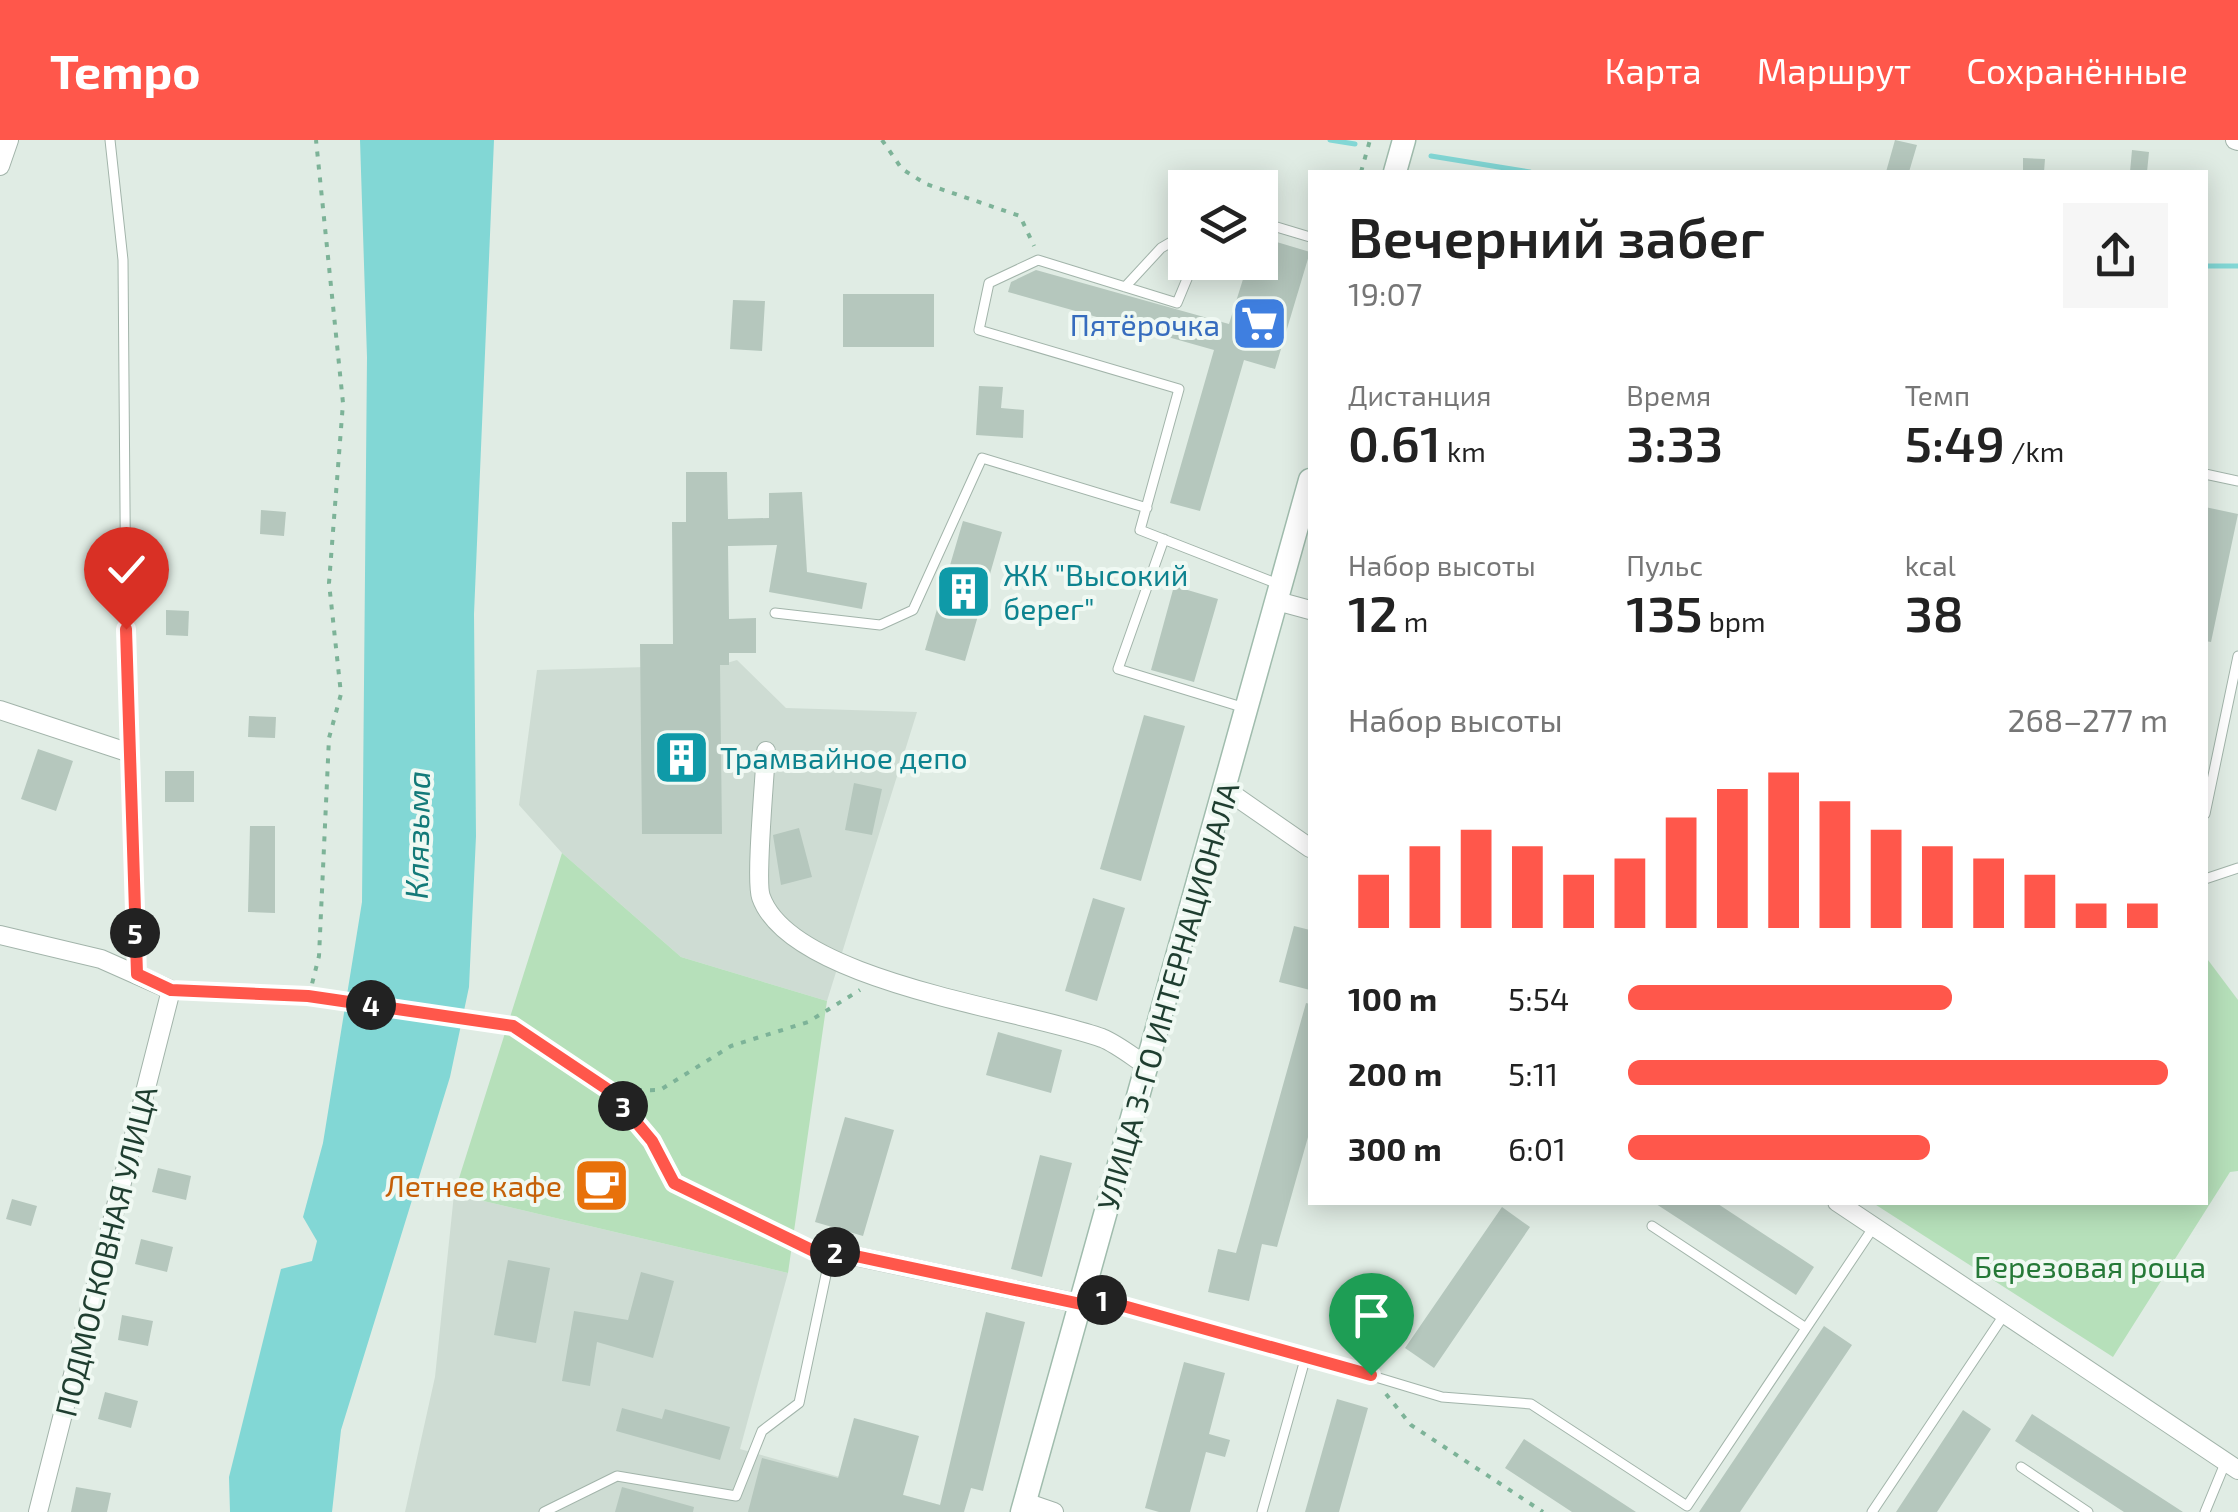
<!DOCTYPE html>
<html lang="ru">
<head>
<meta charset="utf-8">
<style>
  :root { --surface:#fff; --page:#f6f6f6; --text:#222; --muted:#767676; --accent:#ff574b }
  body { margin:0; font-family:"Exo 2",sans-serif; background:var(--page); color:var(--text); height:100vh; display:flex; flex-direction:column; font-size:38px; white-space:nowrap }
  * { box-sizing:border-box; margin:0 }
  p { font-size:32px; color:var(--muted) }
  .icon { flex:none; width:55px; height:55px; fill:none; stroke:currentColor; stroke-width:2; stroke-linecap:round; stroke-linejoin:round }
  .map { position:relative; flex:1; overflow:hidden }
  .panel { position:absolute; left:1308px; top:30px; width:900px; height:1035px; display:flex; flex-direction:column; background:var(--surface); border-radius:0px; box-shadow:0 5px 25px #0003 }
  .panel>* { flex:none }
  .tools { position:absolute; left:1168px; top:30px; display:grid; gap:20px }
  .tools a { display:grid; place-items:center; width:110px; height:110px; border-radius:0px; background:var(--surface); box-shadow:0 5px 25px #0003; font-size:50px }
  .pin { position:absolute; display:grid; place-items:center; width:85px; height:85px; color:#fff; margin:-102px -42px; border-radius:50% 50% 50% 0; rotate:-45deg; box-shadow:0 0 10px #0007 }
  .pin .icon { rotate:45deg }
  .km { position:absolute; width:50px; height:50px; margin:-25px; border-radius:50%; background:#222; color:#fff; font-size:28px; line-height:50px; text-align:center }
  .round { display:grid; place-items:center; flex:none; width:105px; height:105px; border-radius:0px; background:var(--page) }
  .overview { display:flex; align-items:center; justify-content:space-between; height:170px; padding:0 40px }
  h1 { font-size:55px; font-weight:600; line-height:75px }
  .metrics { display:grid; grid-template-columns:repeat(3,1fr); gap:15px; height:170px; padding:10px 40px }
  .metrics div { display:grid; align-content:center }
  .metrics b { font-size:50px; font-weight:600 }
  .metrics small { font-size:28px; font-weight:400 }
  .metrics p { font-size:28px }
  .chart { height:280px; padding:20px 40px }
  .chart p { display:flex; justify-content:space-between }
  .chart svg { width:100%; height:180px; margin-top:10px; stroke:var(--accent); stroke-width:6 }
  ul { padding:0 40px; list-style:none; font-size:32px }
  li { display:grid; grid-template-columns:160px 120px 1fr; align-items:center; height:75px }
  li i { height:25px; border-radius:12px; background:var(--accent) }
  header { display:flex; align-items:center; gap:60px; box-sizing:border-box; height:140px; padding:0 50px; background:var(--accent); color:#fff }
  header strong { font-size:48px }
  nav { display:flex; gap:55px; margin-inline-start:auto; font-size:35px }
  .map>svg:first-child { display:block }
  .built { fill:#cedcd3 }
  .green { fill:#b6e0ba }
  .water { fill:#82d7d5 }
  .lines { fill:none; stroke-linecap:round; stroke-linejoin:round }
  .stream { stroke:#82d7d5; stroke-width:5 }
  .building { fill:#b5c7bd }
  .lane-casing { stroke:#a2b4aa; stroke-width:11 }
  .street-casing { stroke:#a2b4aa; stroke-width:20 }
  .secondary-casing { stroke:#a0bcad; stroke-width:25 }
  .path { stroke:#7db398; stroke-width:4; stroke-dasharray:5 8; stroke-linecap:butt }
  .lane { stroke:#fff; stroke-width:9 }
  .street { stroke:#fff; stroke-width:18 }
  .secondary { stroke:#fff; stroke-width:22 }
  .route-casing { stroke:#fff; stroke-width:20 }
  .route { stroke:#ff574b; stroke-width:12 }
  .labels { text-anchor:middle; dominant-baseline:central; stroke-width:8; stroke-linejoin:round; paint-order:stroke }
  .shop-label { font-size:30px; fill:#366cbe; stroke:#f0f9f3; text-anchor:end }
  .culture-label { font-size:30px; fill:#0d838f; stroke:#f0f9f3; text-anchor:start }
  .street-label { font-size:30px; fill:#1f3e30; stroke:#f0f9f3 }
  .food-label { font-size:30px; fill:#c56008; stroke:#f0f9f3; text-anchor:end }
  .park-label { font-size:30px; fill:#257937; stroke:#f0f9f3 }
  .water-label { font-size:32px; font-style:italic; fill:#137a79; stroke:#f0f9f3 }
</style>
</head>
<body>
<header>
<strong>Tempo</strong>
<nav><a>Карта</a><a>Маршрут</a><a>Сохранённые</a></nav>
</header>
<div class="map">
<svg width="2238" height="1372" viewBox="0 0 2238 1372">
  <rect width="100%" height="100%" fill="#e0ece4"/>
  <!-- built -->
  <path class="built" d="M737,520l49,48 131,4 -90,289 -146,-44 -119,-104 -43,-48 18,-135 183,-5z
    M454,1054l334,79 -48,176 225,63h-560l30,-135z"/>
  <!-- green -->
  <path class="green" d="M562,713l119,104 146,44 -39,272 -334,-79z
    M2205,816l33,44v171l-8,1 -117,185 -240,-154 332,-1z"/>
  <!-- water -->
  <path class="water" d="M360,0h134l-20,474 2,222 -7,151 -19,90 -109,353 -9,82h-102l-1,-35 52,-208 31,-8 5,-20 -14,-24 20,-74 39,-241 5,-545z"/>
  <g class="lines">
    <!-- stream -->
    <path class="stream" d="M1330,0l25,4
      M1431,16l99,16
      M2205,126h33"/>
  </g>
  <!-- building -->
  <path class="building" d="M1895,0l22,5 -8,27h-23z
    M2132,10l17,2 -2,20h-17z
    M2023,18l22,1 -1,13h-21z
    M1260,97l50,15 -35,117 -31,-9 -44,151 -30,-8 44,-153 -206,-58 3,-10 25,-12 193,54 15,-48 -34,-10 1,-4h49z
    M843,154h91v53h-91z
    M733,160l32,1 -3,50 -32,-2z
    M979,246l24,1 -2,21 23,2 -1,28 -47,-3z
    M686,332h41l1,47 41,-1v-25l33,-1 5,80 60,11 -5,26 -93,-17 8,-47 -49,1 1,73 27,-1v35h-27v12h-9l2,169h-80l-2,-190h33l-1,-122h14z
    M2205,367l33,7 -27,128 -6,-1z
    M261,370l25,2 -2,24 -24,-2z
    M963,381l39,11 -37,129 -40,-11z
    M1174,446l44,13 -24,83 -43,-12z
    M166,470l23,1 -1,25 -22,-1z
    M1144,575l41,11 -44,155 -41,-12z
    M249,576l27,1 -1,21 -27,-1z
    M38,609l35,12 -17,50 -35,-12z
    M165,631h29v31h-29z
    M854,643l28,6 -10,46 -27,-5z
    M250,686h25v87l-27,-1z
    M799,688l13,49 -31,8 -8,-50z
    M1093,758l32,10 -28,93 -32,-10z
    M1294,786l16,4v60l-31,-8z
    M1306,863l4,1v126l-33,117 -15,-3 -13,57 -41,-9 10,-43 18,4z
    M998,892l64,18 -11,43 -65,-18z
    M845,977l49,13 -31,106 -48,-14z
    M1040,1015l32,8 -30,114 -31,-8z
    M158,1028l33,8 -5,24 -34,-8z
    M12,1059l25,7 -6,20 -25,-7z
    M1653,1062h62l99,65 -18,28z
    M1502,1067l28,20 -96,141 -29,-20z
    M141,1099l32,8 -6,25 -32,-8z
    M508,1120l42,8 -14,75 -42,-8z
    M641,1132l33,9 -21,77 -56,-16 -7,44 -28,-5 12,-70 54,9z
    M986,1172l39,10 -42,169 -12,-3 -7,24h-216l14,-54 76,20 16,-60 65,18 -16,59 37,10z
    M122,1175l31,6 -5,25 -30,-6z
    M1824,1186l28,19 -112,167h-41z
    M1184,1222l41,11 -16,61 21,6 -5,17 -19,-5 -16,60h-31l-14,-4z
    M105,1252l33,9 -7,27 -33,-9z
    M1337,1259l31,9 -29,104h-34z
    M622,1268l40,11 3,-10 65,18 -10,33 -104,-29z
    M1963,1270l28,19 -54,83h-41z
    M2032,1274l151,98h-59l-109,-71z
    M1524,1299l112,73h-64l-67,-44z
    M76,1347l35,6 -4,19h-36z
    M622,1347l72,20 -1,5h-78z"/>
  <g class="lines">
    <defs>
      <path id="lane" d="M110,0l13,120 4,492 10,223
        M1260,82l50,15
        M1194,122l-17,41 -139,-43 -49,23 -10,47 200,59 -39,141 138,54
        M1125,147l36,-39 24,-14
        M2205,334l33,7
        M1164,399l-46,130 127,39
        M775,473l105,12 33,-15 69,-152 165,50
        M2205,674l33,-158
        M2205,739l33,-11
        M1652,1086l154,102
        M1085,1155l221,61 -44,156
        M1306,1216l136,41 89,7 156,102 186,-278
        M2021,1327l67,45
        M544,1372l73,-36 119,20 26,-65 37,-28 32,-152
        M1872,1372l132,-197
        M2205,1372l21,-51"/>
      <path id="street" d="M2235,0l3,1
        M0,26l9,-26
        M1277,461l33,9
        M0,570l127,42
        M766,611c-1,25 -11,130 -5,146 30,85 265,113 341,141 15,6 31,19 45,28
        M1225,649l85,59
        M0,795l101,24 70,31 -133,522
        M1837,1062l401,268
        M831,1111l250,53
        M1025,1362l29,10"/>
      <path id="secondary" d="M1395,32l9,-32
        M1022,1372l288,-1032"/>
    </defs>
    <!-- lane casing -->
    <use href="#lane" class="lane-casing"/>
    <!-- street casing -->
    <use href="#street" class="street-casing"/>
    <!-- secondary casing -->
    <use href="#secondary" class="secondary-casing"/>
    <!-- path -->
    <path class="path" d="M882,0l20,29 24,15 94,32 14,30
      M1361,32l9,-32
      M188,851l121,5 204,30 98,65 41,50 22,42 138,67
      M309,856l10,-40 10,-218 12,-44 -12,-111 14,-180 -27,-263
      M611,951l49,-1 71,-44 77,-24 52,-32
      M1386,1254l25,31 132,87"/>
    <!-- lane -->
    <use href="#lane" class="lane"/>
    <!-- street -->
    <use href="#street" class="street"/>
    <!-- secondary -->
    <use href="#secondary" class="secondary"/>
  </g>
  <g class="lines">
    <defs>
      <path id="route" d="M126,489l11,345 34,16 137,6 205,30 97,65 42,50 22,42 156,76 2,-8 249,53 3,-9 287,80"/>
    </defs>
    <!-- route casing -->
    <use href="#route" class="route-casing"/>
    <!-- route -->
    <use href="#route" class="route"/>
  </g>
  <!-- icons -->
  <defs>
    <symbol id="supermarket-square" viewBox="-11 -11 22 22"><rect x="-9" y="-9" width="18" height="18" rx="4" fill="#3f7fe0" stroke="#f0f9f3"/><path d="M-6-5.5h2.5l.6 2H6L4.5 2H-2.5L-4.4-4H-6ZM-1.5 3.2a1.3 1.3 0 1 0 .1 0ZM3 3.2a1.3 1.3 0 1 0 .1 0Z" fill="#fff"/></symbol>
    <symbol id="building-square" viewBox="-11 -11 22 22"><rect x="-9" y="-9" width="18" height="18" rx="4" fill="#0f9aa8" stroke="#f0f9f3"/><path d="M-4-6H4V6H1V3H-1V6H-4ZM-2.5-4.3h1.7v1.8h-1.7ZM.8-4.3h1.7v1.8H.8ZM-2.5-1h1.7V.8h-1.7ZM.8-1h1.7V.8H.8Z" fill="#fff"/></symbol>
    <symbol id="cafe-square" viewBox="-11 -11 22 22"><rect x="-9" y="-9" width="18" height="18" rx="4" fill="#e8710a" stroke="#f0f9f3"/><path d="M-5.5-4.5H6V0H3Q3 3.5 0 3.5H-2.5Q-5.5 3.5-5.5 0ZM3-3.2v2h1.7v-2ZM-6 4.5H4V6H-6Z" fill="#fff"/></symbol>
  </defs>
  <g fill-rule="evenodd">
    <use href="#supermarket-square" x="1228" y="152" width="63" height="63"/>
    <use href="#building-square" x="932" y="420" width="63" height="63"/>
    <use href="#building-square" x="650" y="586" width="63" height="63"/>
    <use href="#cafe-square" x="570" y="1014" width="63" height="63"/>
  </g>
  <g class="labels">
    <!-- shop labels -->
    <g class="shop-label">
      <text x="1220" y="184">Пятёрочка</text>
    </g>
    <!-- culture labels -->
    <g class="culture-label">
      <text x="1003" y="434">ЖК "Высокий<tspan x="1003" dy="34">берег"</tspan></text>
      <text x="720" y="617">Трамвайное депо</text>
    </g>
    <!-- street labels -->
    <g class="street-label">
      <text transform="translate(1167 856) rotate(-74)">УЛИЦА 3-ГО ИНТЕРНАЦИОНАЛА</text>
      <text transform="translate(105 1111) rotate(-76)">ПОДМОСКОВНАЯ УЛИЦА</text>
    </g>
    <!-- food labels -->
    <g class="food-label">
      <text x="562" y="1045">Летнее кафе</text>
    </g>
    <!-- park labels -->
    <g class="park-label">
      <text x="2090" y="1126">Березовая роща</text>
    </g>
    <!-- water labels -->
    <g class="water-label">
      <text transform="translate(416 695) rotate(-89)">Клязьма</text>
    </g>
  </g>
</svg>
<div class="tools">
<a><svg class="icon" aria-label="layers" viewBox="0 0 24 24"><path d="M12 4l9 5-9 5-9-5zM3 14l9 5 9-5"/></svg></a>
</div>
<div class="pin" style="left:1371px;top:1235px;background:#1e9e55"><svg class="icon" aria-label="arrive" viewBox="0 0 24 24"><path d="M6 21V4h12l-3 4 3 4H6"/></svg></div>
<div class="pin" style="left:126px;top:489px;background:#d93025"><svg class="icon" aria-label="check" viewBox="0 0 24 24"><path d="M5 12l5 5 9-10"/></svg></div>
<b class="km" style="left:1102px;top:1160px">1</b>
<b class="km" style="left:835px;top:1112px">2</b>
<b class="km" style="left:623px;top:966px">3</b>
<b class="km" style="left:371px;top:865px">4</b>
<b class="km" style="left:135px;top:793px">5</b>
<section class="panel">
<div class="overview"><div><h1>Вечерний забег</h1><p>19:07</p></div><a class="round"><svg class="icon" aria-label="share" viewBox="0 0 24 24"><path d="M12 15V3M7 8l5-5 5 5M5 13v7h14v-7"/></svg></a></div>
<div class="metrics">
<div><p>Дистанция</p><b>0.61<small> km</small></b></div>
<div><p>Время</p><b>3:33</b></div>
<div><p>Темп</p><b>5:49<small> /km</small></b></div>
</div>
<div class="metrics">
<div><p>Набор высоты</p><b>12<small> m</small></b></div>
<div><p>Пульс</p><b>135<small> bpm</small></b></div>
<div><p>kcal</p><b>38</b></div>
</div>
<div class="chart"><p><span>Набор высоты</span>268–277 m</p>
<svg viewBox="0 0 160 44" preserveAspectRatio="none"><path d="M5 44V31M15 44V24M25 44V20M35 44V24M45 44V31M55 44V27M65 44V17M75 44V10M85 44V6M95 44V13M105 44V20M115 44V24M125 44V27M135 44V31M145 44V38M155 44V38"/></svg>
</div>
<ul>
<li><b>100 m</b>5:54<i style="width:60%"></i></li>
<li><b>200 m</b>5:11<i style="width:100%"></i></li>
<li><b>300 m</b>6:01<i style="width:56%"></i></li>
</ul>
</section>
</div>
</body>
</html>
